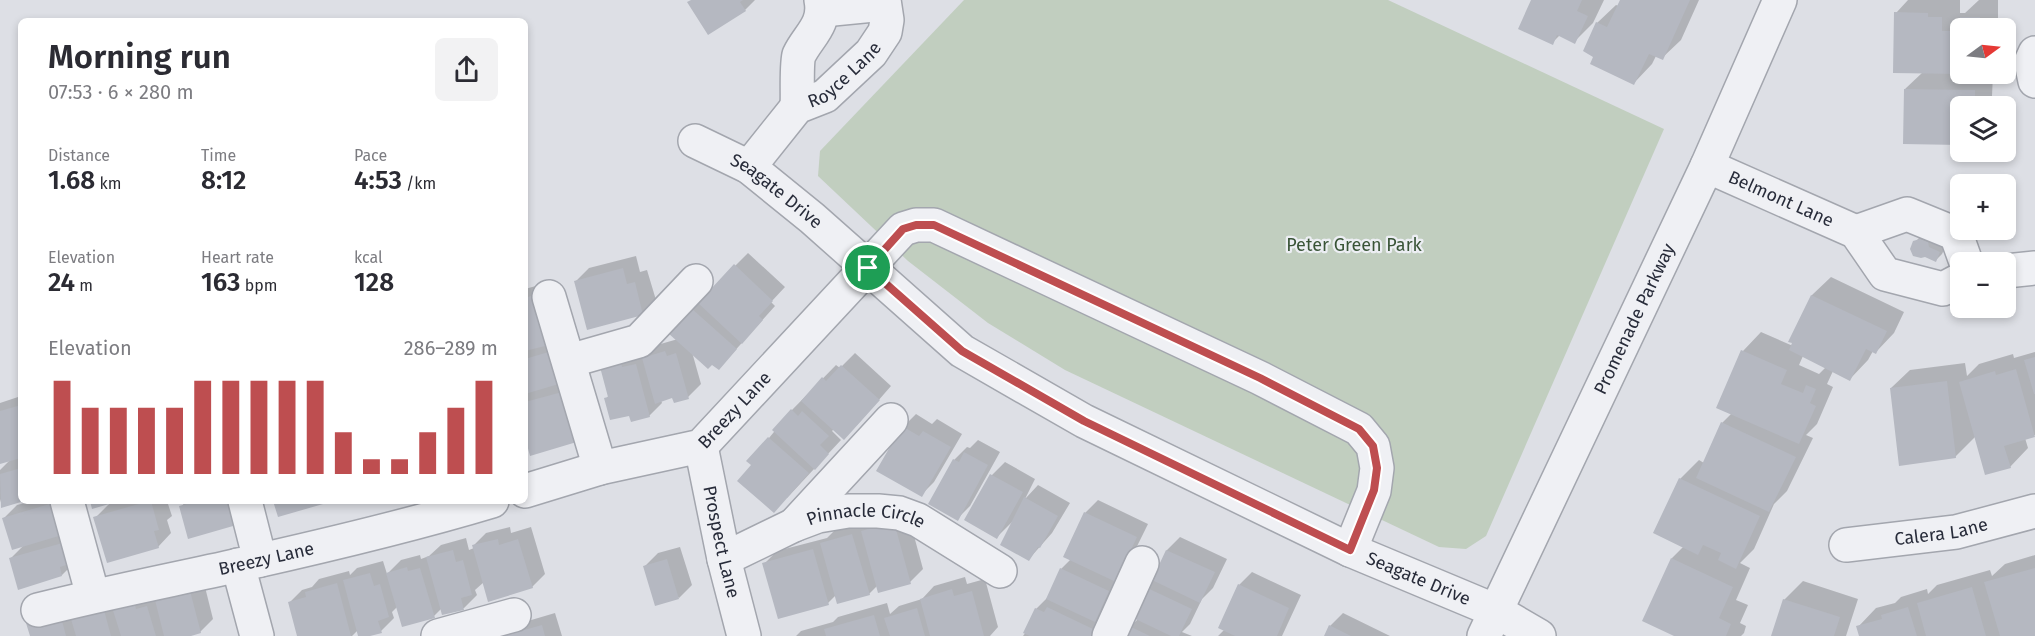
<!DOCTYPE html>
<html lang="en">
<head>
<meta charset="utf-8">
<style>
  :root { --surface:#fff; --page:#f2f2f3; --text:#2b2b33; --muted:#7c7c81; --accent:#be4e50 }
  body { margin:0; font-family:"Fira Sans",sans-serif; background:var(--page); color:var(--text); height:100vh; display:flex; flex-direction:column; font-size:22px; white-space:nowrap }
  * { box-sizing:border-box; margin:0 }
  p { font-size:20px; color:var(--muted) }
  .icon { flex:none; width:33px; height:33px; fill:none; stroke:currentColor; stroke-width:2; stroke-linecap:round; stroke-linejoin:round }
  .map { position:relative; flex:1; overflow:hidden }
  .details { position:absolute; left:18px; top:18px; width:510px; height:486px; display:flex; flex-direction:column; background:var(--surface); border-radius:9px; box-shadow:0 3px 9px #0003 }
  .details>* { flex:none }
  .needle { width:39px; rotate:75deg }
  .tools { position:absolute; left:1950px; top:18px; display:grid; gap:12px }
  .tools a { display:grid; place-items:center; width:66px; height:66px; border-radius:9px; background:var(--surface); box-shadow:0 3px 9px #0003; font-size:30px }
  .pin { position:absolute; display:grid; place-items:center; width:51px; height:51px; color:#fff; margin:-26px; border:3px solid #fff; border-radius:50%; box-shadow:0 2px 6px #0007 }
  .round { display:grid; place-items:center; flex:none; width:63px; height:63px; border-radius:9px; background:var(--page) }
  .head { display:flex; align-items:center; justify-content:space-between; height:102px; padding:0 30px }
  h1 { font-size:33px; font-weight:600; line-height:45px }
  .metrics { display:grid; grid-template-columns:repeat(3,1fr); gap:9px; height:102px; padding:6px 30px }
  .metrics div { display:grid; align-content:center }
  .metrics b { font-size:26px; font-weight:600 }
  .metrics small { font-size:16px; font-weight:400 }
  .metrics p { font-size:16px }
  .chart { height:168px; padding:12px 30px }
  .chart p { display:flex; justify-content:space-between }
  .chart svg { width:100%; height:108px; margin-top:6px; stroke:var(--accent); stroke-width:6 }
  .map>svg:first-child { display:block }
  .green { fill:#c1cebf }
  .shadow { fill:#0003; fill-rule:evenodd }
  .building { fill:#b5b8c1 }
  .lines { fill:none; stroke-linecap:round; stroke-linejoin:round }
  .minor-casing { stroke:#a3a6ae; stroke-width:36 }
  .minor { stroke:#eff0f4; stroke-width:33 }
  .route-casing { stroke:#fff; stroke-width:12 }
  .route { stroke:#be4e50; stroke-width:8 }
  .labels { text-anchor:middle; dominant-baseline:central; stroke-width:4.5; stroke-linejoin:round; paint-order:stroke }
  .street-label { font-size:18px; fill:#282c3a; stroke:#eceef3 }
  .park-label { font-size:18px; fill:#395437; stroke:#eceef3 }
</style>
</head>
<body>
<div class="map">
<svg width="2035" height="636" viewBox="0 0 2035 636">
  <rect width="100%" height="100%" fill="#dddfe5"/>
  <!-- green -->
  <path class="green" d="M964,0h424l276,129 -178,407 -20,13 -27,-2 -374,-177 -77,-47 -80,-62 -90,-85 2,-25z"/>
  <!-- shadow -->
  <path class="shadow" d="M692,0h63l-10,10z
    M1533,0h71l-11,23 -19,19 -14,-7 -8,8z
    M1621,0h78l-18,40 -19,18 -6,-2 -4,8 -18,19 -39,-27 2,-33 19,-18 3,1z
    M1908,0h52v13h5l14,-13h19v28h-38v46h33l-1,22h13v10h-45v38l-55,-1v-54l18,-17 -27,-59z
    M1922,235l24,11 -4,8 -6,6 -11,-5 -10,-13z
    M748,253l37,34 -14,15 4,4 -44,49 -39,-3 9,32 -13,13h-15l-12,3 1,3 -13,13 -19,-2 -24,-15 3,-4 -7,-27 55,-23 21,-6 14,-30z
    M636,256l4,16 7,-2 9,30 -14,14 -66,-33 13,-13z
    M1831,277l73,35 -10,21 -18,19 -3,-1 -5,9 -18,19 -17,-8 -6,13 6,3 -16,37 -11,11 7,3 -26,53 -13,13 -20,45 -14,14 10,5 -14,32 12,5 -8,18 6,3 -2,7 -3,3h-64l-5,-78 12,-12 -4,-67 19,-19 5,3 18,-40 10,-10 -14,-6 25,-56 18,-19 32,14 1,-3 -4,-2 22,-46zM1803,356l23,11 -7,7 -20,-9z
    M550,282l29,96 -54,56v-145z
    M2035,352v83l-10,3 3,10 -18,19 -34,-31 -21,21 -64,-69 19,-18 55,-7 2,13 12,-12 34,-10 1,4z
    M855,353l36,33 -34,39 -23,4 -2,2 9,9 -54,58 -34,-33 16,-27 23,-28 44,-45 4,3z
    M21,396v105l-19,5 -2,-7v-29l10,-10 -10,3v-60z
    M916,414l16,10 5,-5 25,15 -28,48 -13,13 -18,-68z
    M978,440l22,12 -30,54 -13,13 -27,-15 24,-44 13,-13 3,1z
    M1005,462l30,17 -10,20 13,-14 32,18 -18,30 -23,26 -15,-39 -17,17 -31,-17 26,-45z
    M1098,500l50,24 -41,83 -7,7 7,3 -9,19h-75l3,-4 10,-23 12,-12 13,-28 10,-10 14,-46z
    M32,501h37l6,61 -13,13 -51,-17 13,-13 -20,-27 13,-13z
    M92,501h75l5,15 -5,4 4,13 -13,14 -63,-29 16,-16z
    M186,501h64l-69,6z
    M907,510l16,59 -13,13 -33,4 -8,8 -33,1 -8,8 -64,-39 13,-13 50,-13 7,-7z
    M510,527l1,6 20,-6 14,47 -13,13 -48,-5 -9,8 2,5 -13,13 -21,5 -1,-5 -8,8 -36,-10 -6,6 2,6 -13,13 -16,5h-5l-2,-6 -6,6h-54l-9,-33 13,-13 10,-3 7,-8 30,-8 1,4 7,-7 26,-7 4,13 14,-14 19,-5 1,4 8,-3 12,-11 25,-7 3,12 5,-2 -1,-2 13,-13z
    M1180,537l47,22 -14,29 -11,11 -12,25 -8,8 10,4h-66l4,-9 8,-8 6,-32 12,-12 11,-25z
    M680,547l12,38 -13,13 -34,-32 13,-13z
    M2035,555v81h-175l-2,-9 18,-19 19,-5 6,-6 26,-8 1,5 9,-9 53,-15 2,6 13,-12z
    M1252,572l49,23 -19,41h-64l7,-7 14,-44z
    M202,575l11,44 -13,13 -15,4h-153l-4,-13z
    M965,577l2,7 18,-5 13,48 -8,9h-194l5,-5 32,-9 5,-5 49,-14 3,11 9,-8 23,-7 12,-13z
    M1803,581l55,18 -12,37h-73l11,-36z
    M555,613l7,23h-62l11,-10z
    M1343,613l47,23h-65l5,-10z"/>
  <!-- building -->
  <path class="building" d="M691,0h52l-3,2 6,9 -38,24 -21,-33z
    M1531,0h51l-5,11 11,5 -13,28 -18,-9 -4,10 -35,-16z
    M1620,0h70l-27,60 -14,-6 -15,31 -44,-21 3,-7 -10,-6 13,-29 11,5z
    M1894,12l34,1v4h14v14h8l5,-3 5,-1v-10h20v11h-20v46l-67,-1z
    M1904,89l71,1v16h-15v39l-57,-1z
    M1920,239l8,3 1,5 11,5 -4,10 -11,-5 -4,1 -8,-2 -3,-7 3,-8z
    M734,264l39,37 -14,15 4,4 -21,24 -44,-41z
    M623,268l4,16 8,-2 8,33 -56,15 -13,-49z
    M537,294l12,51 -24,6v-53z
    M1811,295l76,36 -11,23 -10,-5 -16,32 -61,-31 3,-7 -4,-1z
    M691,308l46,41 -18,21 -7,-5 -4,4 -40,-36z
    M1741,350l46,20 -6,14 22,9 3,-8 10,4 -6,14 6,3 -17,38 -83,-36z
    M552,351l10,32 -37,11v-35z
    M665,351l2,5 9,-3 13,46 -15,4 -2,-5 -17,6 -13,-46z
    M2035,357v37h-1l-10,-34z
    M621,362l1,5 14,-3 14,53 -19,5 -2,-6 -19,4 -6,-22 4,-1 -8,-30z
    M841,365l39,35 -36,40 -43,-39 21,-24 4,4z
    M2016,369l19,68 -31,9 7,22 -26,7 -26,-93 36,-11 1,4z
    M1947,381l9,77 -57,8 -9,-78z
    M566,391l14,50 -50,15 -5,-19v-35z
    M21,405v53l-21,6v-53z
    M791,409l7,7 4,-5 27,25 -9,9 9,9 -14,16 -43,-40z
    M1721,422l75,35 -27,55 -73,-34z
    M902,426l17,10 4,-5 28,16 -29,50 -46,-26z
    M768,437l41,36 -35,40 -37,-32 14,-16 -5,-4z
    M964,452l24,13 -30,56 -30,-17 25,-45 6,3z
    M21,468v34l-20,6 -1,-34z
    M990,474l33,18 -26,47 -33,-19z
    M1679,478l81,38 -24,53 -18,-9 3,-7 -18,-8 -5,10 -45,-22z
    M1024,497l34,19 -18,32 -2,-1 -9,14 -29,-16z
    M90,501h26v1l-24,7z
    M149,501h2l8,29 -5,1 5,17 -52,15 -14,-46z
    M198,501h35l7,23 -52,15 -9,-33z
    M273,501h57v1l-52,15z
    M53,503l9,32 -50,15 -10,-32z
    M1084,512l53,25 -21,45 -53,-25z
    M894,522l17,62 -33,9 -17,-62z
    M852,534l18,61 -33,9 -17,-61z
    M498,539l1,6 19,-6 15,49 -45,14 -16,-57z
    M66,542l6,21 -12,4 2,9 -44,14 -9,-32z
    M813,549l16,56 -51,14 -16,-56z
    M453,550l3,12 7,-2 9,35 -11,3 3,12 -22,5 -16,-58z
    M1166,550l49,22 -15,31 -48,-23z
    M1671,558l62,29 -14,31 12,6 -5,12h-52l-32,-15z
    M667,559l12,40 -24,7 -12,-40z
    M407,567l1,4 12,-3 15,50 -33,9 -16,-54z
    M1060,568l49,23 -14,31 -49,-23z
    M2035,568v68h-35l-16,-54z
    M370,573l4,13 6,-2 9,33 -11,4 4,12 -12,3h-12l-15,-56z
    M337,583l14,53h-54l-9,-34 18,-5 -1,-5z
    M1238,584l51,24 -12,28h-42l-17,-8z
    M1143,586l49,23 -13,27h-8l-42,-20z
    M189,587l12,46 -10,3h-27l-10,-40z
    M1972,587l14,49h-60l-9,-33z
    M952,589l2,7 18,-5 12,45h-54l-10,-37z
    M133,598l3,11 11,-3 9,30h-35l-10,-32z
    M1783,599l57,18 -6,19h-63z
    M1047,607l48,23 -3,6h-62l-7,-3 12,-25 9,4z
    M1908,607l9,29h-58l-3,-10 26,-7 -1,-4z
    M917,608l8,28h-35l-6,-18z
    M104,610l7,26h-35l-5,-17z
    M60,613l6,23h-36l-4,-13z
    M874,615l6,21h-54l-2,-7z
    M542,625l3,11h-39v-1z
    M1329,625l22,11h-27z
    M1129,626l21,10h-26z"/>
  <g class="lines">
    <defs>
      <g id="minor">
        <path d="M823,10l61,-6"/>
        <path d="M2035,53l-4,9 4,19"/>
        <path d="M797,107c1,-11 -1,-43 2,-52 9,-19 27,-30 22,-55"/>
        <path id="s1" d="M695,141l54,26 63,51 150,133 122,70 266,129 146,61 43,25"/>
        <path id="s2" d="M1707,166l149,66 29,42 58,15 17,-9"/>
        <path id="s3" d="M749,167l48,-60 28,-11 46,-43 14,-21 2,-12 -3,-20"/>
        <path d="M1856,232l51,-18 49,20 10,28"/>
        <path d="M2006,271l29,-3"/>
        <path d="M549,297l51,171"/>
        <path d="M569,361l70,-20 57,-60"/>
        <path id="s4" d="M701,446l23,113 20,77"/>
        <path id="s5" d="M525,491l75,-23 101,-22 202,-217 13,-4h18l326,153 99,51 14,17 4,22 -3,23 -24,59"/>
        <path d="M67,501l26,95"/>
        <path d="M245,501l15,59"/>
        <path d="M794,525l97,-105"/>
        <path id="s6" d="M1846,545l110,-13 79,-21"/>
        <path id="s7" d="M724,559l70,-34 24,-9 30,-5h30l21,2 19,7 82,51"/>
        <path d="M238,565l19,71"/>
        <path id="s8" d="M38,610c66,-17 134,-30 201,-45 85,-19 170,-39 253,-64"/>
        <path d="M438,636l76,-21"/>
        <path d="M1109,636l33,-73"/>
        <path id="s9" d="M1484,636l223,-470 73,-166"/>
      </g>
    </defs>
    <!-- minor casing -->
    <use href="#minor" class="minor-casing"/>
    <!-- minor -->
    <use href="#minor" class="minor"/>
  </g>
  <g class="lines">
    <defs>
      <path id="route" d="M916,225h18l326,153 99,51 14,17 4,22 -3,22 -24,60 -266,-129 -122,-70 -94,-83 35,-39z"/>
    </defs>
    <!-- route casing -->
    <use href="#route" class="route-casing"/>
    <!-- route -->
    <use href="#route" class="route"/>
  </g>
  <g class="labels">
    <!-- street labels -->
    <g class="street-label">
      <text stroke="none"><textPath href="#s3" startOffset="135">Royce Lane</textPath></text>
      <text stroke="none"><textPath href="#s1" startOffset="96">Seagate Drive</textPath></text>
      <text stroke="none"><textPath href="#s2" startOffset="81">Belmont Lane</textPath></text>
      <text stroke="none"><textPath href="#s9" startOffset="351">Promenade Parkway</textPath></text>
      <text stroke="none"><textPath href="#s5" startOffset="231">Breezy Lane</textPath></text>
      <text stroke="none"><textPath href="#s7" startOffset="152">Pinnacle Circle</textPath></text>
      <text stroke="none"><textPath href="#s6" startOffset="96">Calera Lane</textPath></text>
      <text stroke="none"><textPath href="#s4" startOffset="98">Prospect Lane</textPath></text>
      <text stroke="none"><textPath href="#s8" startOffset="234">Breezy Lane</textPath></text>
      <text stroke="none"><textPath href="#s1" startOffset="852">Seagate Drive</textPath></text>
    </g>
    <!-- park labels -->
    <g class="park-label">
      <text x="1354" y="245">Peter Green Park</text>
    </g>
  </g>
</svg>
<div class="tools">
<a><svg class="needle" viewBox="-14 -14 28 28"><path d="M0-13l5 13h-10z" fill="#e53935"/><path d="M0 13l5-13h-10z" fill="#7c7c81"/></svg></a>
<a><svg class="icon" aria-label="layers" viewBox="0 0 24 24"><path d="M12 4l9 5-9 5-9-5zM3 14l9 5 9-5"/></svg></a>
<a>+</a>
<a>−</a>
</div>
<div class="pin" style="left:868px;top:268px;background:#1e9e55"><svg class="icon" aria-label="arrive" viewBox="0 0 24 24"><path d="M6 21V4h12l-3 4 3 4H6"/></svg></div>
<section class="details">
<div class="head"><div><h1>Morning run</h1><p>07:53 · 6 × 280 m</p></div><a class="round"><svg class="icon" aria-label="share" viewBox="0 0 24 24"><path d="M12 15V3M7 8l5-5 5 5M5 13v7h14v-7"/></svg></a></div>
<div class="metrics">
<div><p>Distance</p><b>1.68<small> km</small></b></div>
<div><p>Time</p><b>8:12</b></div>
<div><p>Pace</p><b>4:53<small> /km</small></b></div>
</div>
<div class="metrics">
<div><p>Elevation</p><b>24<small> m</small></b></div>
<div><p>Heart rate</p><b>163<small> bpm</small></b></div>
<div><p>kcal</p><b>128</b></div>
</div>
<div class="chart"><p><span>Elevation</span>286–289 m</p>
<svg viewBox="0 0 160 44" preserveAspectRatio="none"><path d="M5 44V6M15 44V17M25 44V17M35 44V17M45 44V17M55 44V6M65 44V6M75 44V6M85 44V6M95 44V6M105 44V27M115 44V38M125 44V38M135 44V27M145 44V17M155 44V6"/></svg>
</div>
</section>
</div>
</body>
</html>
